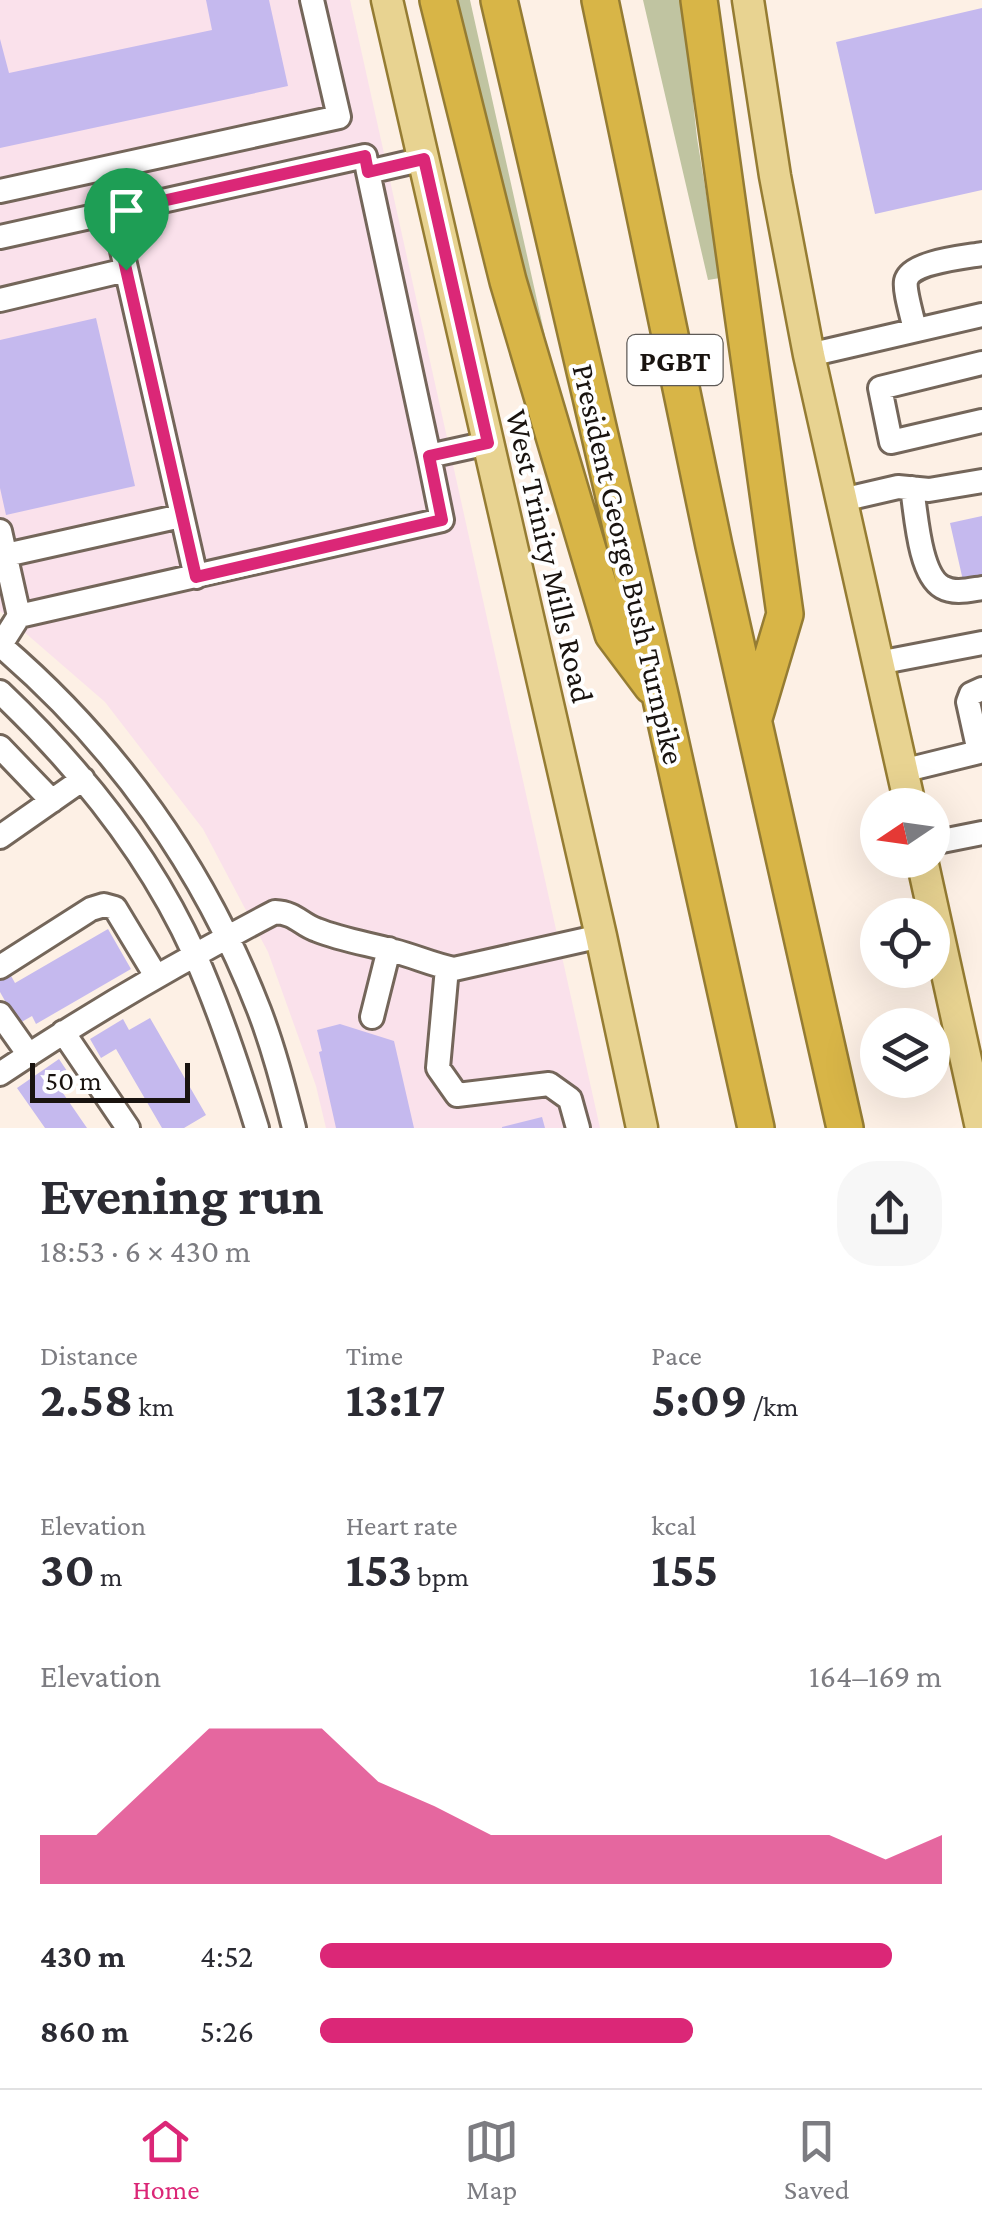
<!DOCTYPE html>
<html lang="en">
<head>
<meta charset="utf-8">
<style>
  :root { --surface:#fff; --page:#f7f7f7; --text:#2b2b33; --muted:#7c7c81; --line:#e1e1e2; --accent:#db2777 }
  body { margin:0; font-family:"Crimson Pro",serif; background:var(--page); color:var(--text); height:100vh; display:flex; flex-direction:column; font-size:38px; white-space:nowrap }
  * { box-sizing:border-box; margin:0 }
  p { font-size:32px; color:var(--muted) }
  .icon { flex:none; width:55px; height:55px; fill:none; stroke:currentColor; stroke-width:2; stroke-linecap:round; stroke-linejoin:round }
  .map { position:relative; height:1128px; overflow:hidden }
  .details { display:flex; flex-direction:column; background:var(--surface); flex:1 }
  .details>* { flex:none }
  .needle { width:65px; rotate:257deg }
  .fabs { position:absolute; left:860px; top:788px; display:grid; gap:20px }
  .fabs a { display:grid; place-items:center; width:90px; height:90px; border-radius:50%; background:var(--surface); box-shadow:0 10px 40px #0002; font-size:50px }
  .scale { position:absolute; left:30px; bottom:25px; width:160px; box-sizing:border-box; padding-left:10px; border:5px solid #19130f; border-top:0; font-size:28px; line-height:35px; white-space:nowrap; color:#19130f; -webkit-text-stroke:8px #fff; paint-order:stroke }
  .pin { position:absolute; display:grid; place-items:center; width:85px; height:85px; color:#fff; margin:-102px -42px; border-radius:50% 50% 50% 0; rotate:-45deg; box-shadow:0 0 10px #0007 }
  .pin .icon { rotate:45deg }
  .round { display:grid; place-items:center; flex:none; width:105px; height:105px; border-radius:40px; background:var(--page) }
  .headline { display:flex; align-items:center; justify-content:space-between; height:170px; padding:0 40px }
  h1 { font-size:55px; font-weight:700; line-height:75px }
  .figures { display:grid; grid-template-columns:repeat(3,1fr); gap:15px; height:170px; padding:10px 40px }
  .figures div { display:grid; align-content:center }
  .figures b { font-size:50px; font-weight:700 }
  .figures small { font-size:28px; font-weight:400 }
  .figures p { font-size:28px }
  .chart { height:280px; padding:20px 40px }
  .chart p { display:flex; justify-content:space-between }
  .chart svg { width:100%; height:180px; margin-top:10px; fill:var(--accent); opacity:.7 }
  ul { padding:0 40px; list-style:none; font-size:32px }
  li { display:grid; grid-template-columns:160px 120px 1fr; align-items:center; height:75px }
  li i { height:25px; border-radius:12px; background:var(--accent) }
  .tab-bar { display:flex; justify-content:space-around; align-items:center; height:140px; border-top:2px solid var(--line); background:var(--surface); font-size:28px; color:var(--muted) }
  .tab-bar a { display:grid; justify-items:center; gap:5px }
  .tab-bar .active { color:var(--accent) }
  .map>svg:first-child { display:block }
  .commercial { fill:#fae1eb }
  .green { fill:#c0c4a1 }
  .building { fill:#c5b9ee }
  .lines { fill:none; stroke-linecap:round; stroke-linejoin:round }
  .minor-casing { stroke:#74665a; stroke-width:28 }
  .major-casing { stroke:#957c33; stroke-width:35 }
  .highway-casing { stroke:#957c33; stroke-width:40 }
  .minor { stroke:#fff; stroke-width:22 }
  .major { stroke:#e8d391; stroke-width:30 }
  .highway { stroke:#d8b547; stroke-width:35 }
  .route-casing { stroke:#fff; stroke-width:20 }
  .route { stroke:#db2777; stroke-width:12 }
  .labels { text-anchor:middle; dominant-baseline:central; stroke-width:8; stroke-linejoin:round; paint-order:stroke }
  .shield { fill:#fff; stroke:#5e5a57; stroke-width:2.5 }
  .shield-label { font-size:30px; font-weight:bold; fill:#19130f }
  .street-label { font-size:32px; fill:#19130f; stroke:#fff }
</style>
</head>
<body>
<div class="map">
<svg width="982" height="1128" viewBox="0 0 982 1128">
  <rect width="100%" height="100%" fill="#fdf0e5"/>
  <!-- commercial -->
  <path class="commercial" d="M0,0h350l250,1128h-274l-10,-42 -48,-134 -65,-123 -98,-127 -105,-91z"/>
  <!-- green -->
  <path class="green" d="M454,0h16l75,336 -7,1z
    M643,0h39l15,138 23,140 -12,2z"/>
  <!-- building -->
  <path class="building" d="M206,0h63l19,86 -288,62v-109l9,34 203,-43z
    M982,8v182l-107,24 -39,-172z
    M96,318l39,168 -129,29 -6,-27v-148z
    M982,516v65l-18,4 -14,-62z
    M108,929l23,40 -95,55 -4,-8 -14,8 -18,-32v-12l10,-6 5,9z
    M150,1018l56,97 -22,13h-22l-46,-79 -15,9 -11,-19 33,-20 6,11z
    M340,1024l54,17 20,87h-78l-17,-76 3,-1 -5,-21z
    M59,1059l10,15 -13,9 31,45h-42l-28,-40z
    M542,1117l3,11h-43v-1z"/>
  <g class="lines">
    <defs>
      <path id="minor" d="M368,172l61,284
        M0,191l339,-74 -27,-117
        M113,211l83,366
        M0,237l365,-81 3,16 56,-13
        M0,300l126,-30
        M915,330c-2,-11 -11,-39 -9,-49 4,-19 59,-24 76,-27
        M809,355l173,-40
        M982,363l-102,25 11,54 91,-21
        M912,488c4,24 7,86 30,99 12,7 27,3 40,1
        M842,500l56,-13 31,3 53,-9
        M0,531l19,85
        M6,555l175,-39
        M0,645c116,99 204,223 259,365 15,39 25,79 35,118
        M0,646l19,-30 423,-96 -13,-64 59,-13
        M878,663l104,-20
        M0,692c79,75 150,163 195,263 25,56 44,114 62,173
        M0,747l52,54
        M902,771l77,-19 -11,-50 3,-8 11,-5
        M0,837l83,-58
        M932,843l50,-10
        M0,967l91,-58 13,-4 11,3 41,68
        M447,968l-9,100 19,27 92,-11 21,15 8,29
        M0,1014l29,41
        M372,1017l17,-68
        M63,1032l65,96
        M0,1074c89,-60 181,-113 275,-162 21,1 25,12 42,18 25,10 52,14 77,21 20,5 39,14 60,18l147,-33"/>
      <path id="major" d="M387,0l214,936 41,192
        M748,0l27,176 34,179 101,450
        M922,860l59,268"/>
      <path id="highway" d="M438,0l70,281 105,353 39,52
        M499,0l162,699 95,429
        M600,0l114,546 131,582
        M699,0l86,614 -31,104"/>
    </defs>
    <!-- minor casing -->
    <use href="#minor" class="minor-casing"/>
    <!-- major casing -->
    <use href="#major" class="major-casing"/>
    <!-- highway casing -->
    <use href="#highway" class="highway-casing"/>
    <!-- minor -->
    <use href="#minor" class="minor"/>
    <!-- major -->
    <use href="#major" class="major"/>
    <!-- highway -->
    <use href="#highway" class="highway"/>
  </g>
  <g class="lines">
    <defs>
      <path id="route" d="M365,156l3,16 56,-13 64,284 -59,13 13,64 -246,57 -83,-365z"/>
    </defs>
    <!-- route casing -->
    <use href="#route" class="route-casing"/>
    <!-- route -->
    <use href="#route" class="route"/>
  </g>
  <g class="labels">
    <!-- shield labels -->
    <rect class="shield" x="627.5" y="335" width="95" height="50" rx="8"/>
    <g class="shield-label">
      <text x="675" y="360">PGBT</text>
    </g>
    <!-- street labels -->
    <g class="street-label">
      <text transform="translate(550 556) rotate(77)">West Trinity Mills Road</text>
      <text transform="translate(629 564) rotate(77)">President George Bush Turnpike</text>
    </g>
  </g>
</svg>
<div class="fabs">
<a><svg class="needle" viewBox="-14 -14 28 28"><path d="M0-13l5 13h-10z" fill="#e53935"/><path d="M0 13l5-13h-10z" fill="#7c7c81"/></svg></a>
<a><svg class="icon" aria-label="locate" viewBox="0 0 24 24"><circle cx="12" cy="12" r="6"/><path d="M12 2v4M12 18v4M2 12h4M18 12h4"/></svg></a>
<a><svg class="icon" aria-label="layers" viewBox="0 0 24 24"><path d="M12 4l9 5-9 5-9-5zM3 14l9 5 9-5"/></svg></a>
</div>
<div class="scale">50 m</div>
<div class="pin" style="left:126px;top:270px;background:#1e9e55"><svg class="icon" aria-label="arrive" viewBox="0 0 24 24"><path d="M6 21V4h12l-3 4 3 4H6"/></svg></div>
</div>
<section class="details">
<div class="headline"><div><h1>Evening run</h1><p>18:53 · 6 × 430 m</p></div><a class="round"><svg class="icon" aria-label="share" viewBox="0 0 24 24"><path d="M12 15V3M7 8l5-5 5 5M5 13v7h14v-7"/></svg></a></div>
<div class="figures">
<div><p>Distance</p><b>2.58<small> km</small></b></div>
<div><p>Time</p><b>13:17</b></div>
<div><p>Pace</p><b>5:09<small> /km</small></b></div>
</div>
<div class="figures">
<div><p>Elevation</p><b>30<small> m</small></b></div>
<div><p>Heart rate</p><b>153<small> bpm</small></b></div>
<div><p>kcal</p><b>155</b></div>
</div>
<div class="chart"><p><span>Elevation</span>164–169 m</p>
<svg viewBox="0 0 160 44" preserveAspectRatio="none"><path d="M0 44V32L10 32L20 19L30 6L40 6L50 6L60 19L70 25L80 32L90 32L100 32L110 32L120 32L130 32L140 32L150 38L160 32V44z"/></svg>
</div>
<ul>
<li><b>430 m</b>4:52<i style="width:92%"></i></li>
<li><b>860 m</b>5:26<i style="width:60%"></i></li>
</ul>
</section>
<nav class="tab-bar">
<a class="active"><svg class="icon" aria-label="home" viewBox="0 0 24 24"><path d="M3 11l9-7 9 7M6 9v11h12V9"/></svg>Home</a>
<a><svg class="icon" aria-label="map" viewBox="0 0 24 24"><path d="M3 6l6-2 6 2 6-2v14l-6 2-6-2-6 2zM9 4v14M15 6v14"/></svg>Map</a>
<a><svg class="icon" aria-label="saved" viewBox="0 0 24 24"><path d="M7 4h10v16l-5-4-5 4z"/></svg>Saved</a>
</nav>
</body>
</html>
